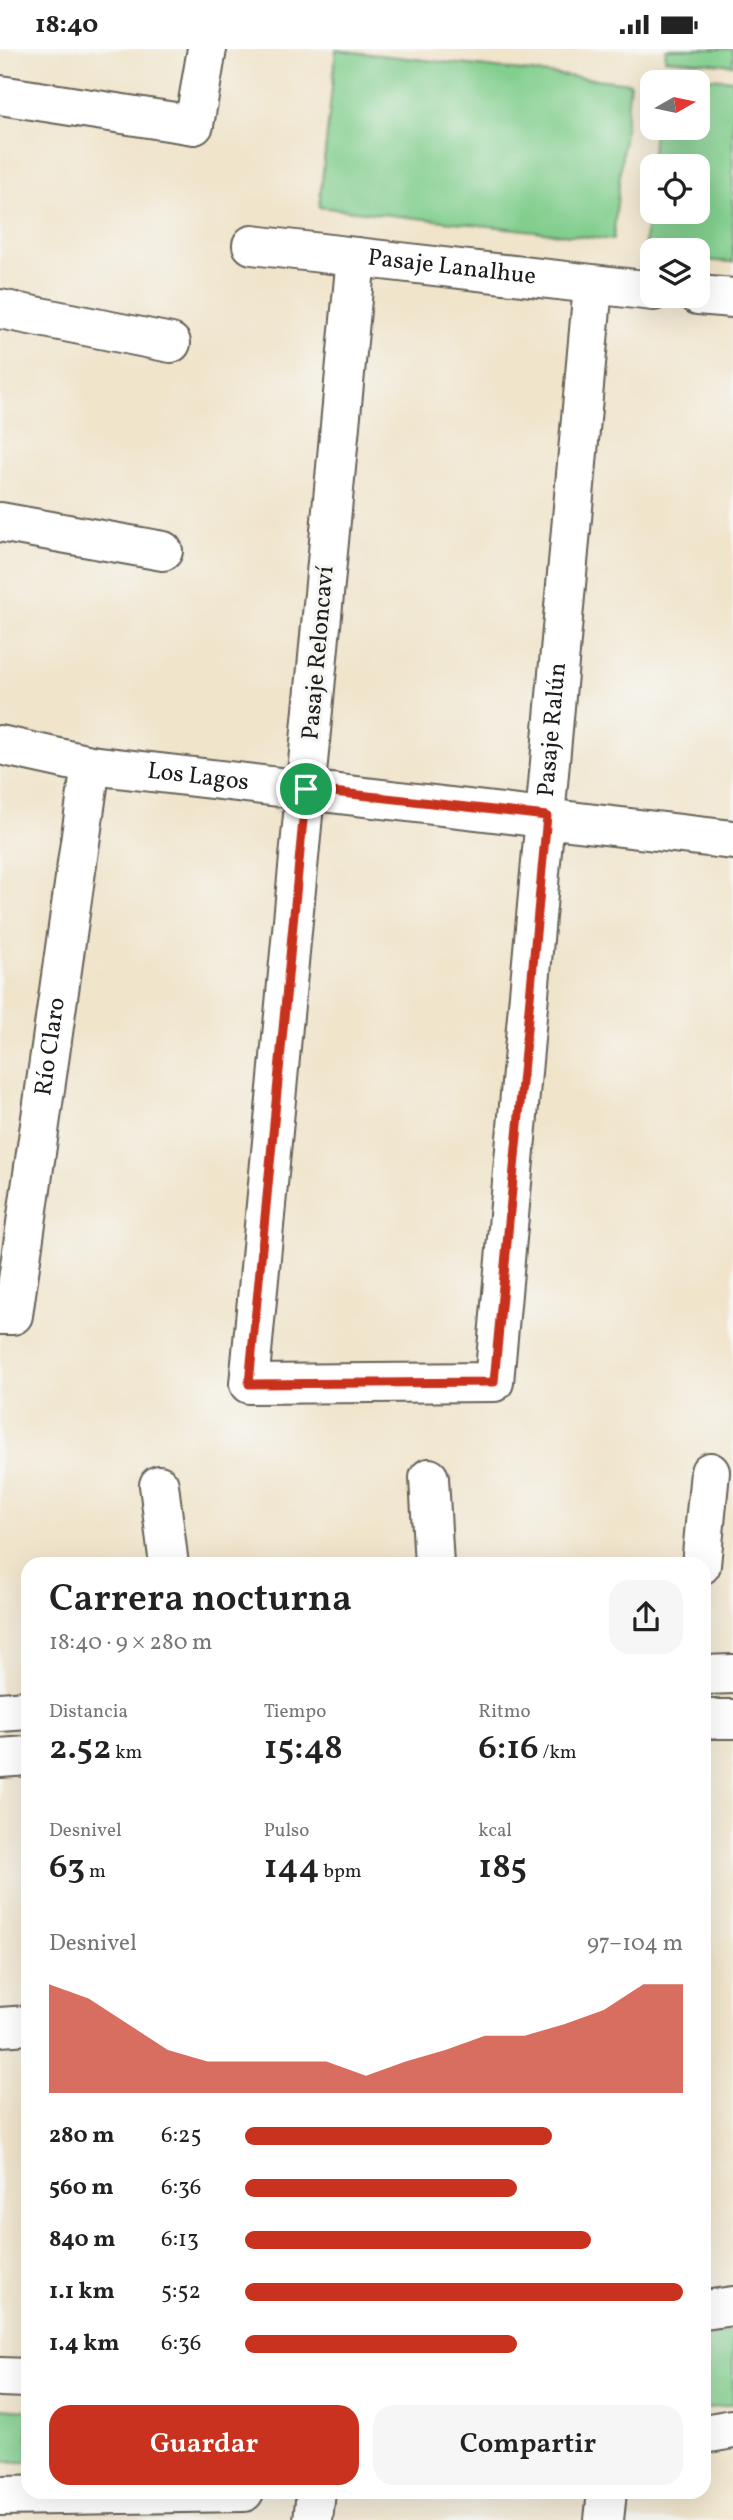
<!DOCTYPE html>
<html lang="es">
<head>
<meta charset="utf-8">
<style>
  :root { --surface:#fff; --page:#f6f6f6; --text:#222; --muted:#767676; --accent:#c8321e }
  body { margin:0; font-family:Vollkorn,serif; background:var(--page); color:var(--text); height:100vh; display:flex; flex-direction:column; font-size:26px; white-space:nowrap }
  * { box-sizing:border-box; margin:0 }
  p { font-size:23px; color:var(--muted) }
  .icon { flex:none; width:38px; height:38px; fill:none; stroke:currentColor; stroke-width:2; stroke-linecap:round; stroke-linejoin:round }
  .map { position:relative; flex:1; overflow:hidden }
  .panel { position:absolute; left:21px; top:1508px; width:690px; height:942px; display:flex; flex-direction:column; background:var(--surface); border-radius:21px; box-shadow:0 7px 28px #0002 }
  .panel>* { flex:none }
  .needle { width:46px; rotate:81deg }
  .controls { position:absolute; left:640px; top:21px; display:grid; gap:14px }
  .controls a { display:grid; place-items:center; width:70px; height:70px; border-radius:14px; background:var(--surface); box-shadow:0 7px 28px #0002; font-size:35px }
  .pin { position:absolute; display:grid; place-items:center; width:60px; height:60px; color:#fff; margin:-30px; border:4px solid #fff; border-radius:50%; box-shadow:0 2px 7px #0007 }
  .round { display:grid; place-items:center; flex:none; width:74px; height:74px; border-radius:21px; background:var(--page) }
  .overview { display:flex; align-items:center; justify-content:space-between; height:119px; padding:0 28px }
  h1 { font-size:38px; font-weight:600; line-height:52px }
  .stats { display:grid; grid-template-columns:repeat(3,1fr); gap:10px; height:119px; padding:7px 28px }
  .stats div { display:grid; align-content:center }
  .stats b { font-size:35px; font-weight:600 }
  .stats small { font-size:19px; font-weight:400 }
  .stats p { font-size:19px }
  .chart { height:196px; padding:14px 28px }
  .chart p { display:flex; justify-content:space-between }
  .chart svg { width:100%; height:126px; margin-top:7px; fill:var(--accent); opacity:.7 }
  .button { display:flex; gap:14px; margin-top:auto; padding:14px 28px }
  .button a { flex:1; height:80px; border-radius:21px; background:var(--accent); color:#fff; font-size:28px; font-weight:600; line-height:80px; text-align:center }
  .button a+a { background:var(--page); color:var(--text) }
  ul { padding:0 28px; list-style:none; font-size:23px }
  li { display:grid; grid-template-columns:112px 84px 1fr; align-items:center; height:52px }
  li i { height:18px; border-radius:9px; background:var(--accent) }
  .status { display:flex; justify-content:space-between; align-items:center; height:49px; padding:0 35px; background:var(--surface); direction:ltr }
  .status svg { height:19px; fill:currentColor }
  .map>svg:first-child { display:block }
  .green { fill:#81ce8d; stroke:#4e7554; stroke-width:2; fill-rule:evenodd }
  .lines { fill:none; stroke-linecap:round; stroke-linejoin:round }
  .minor-casing { stroke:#666259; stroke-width:42 }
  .minor { stroke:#fff; stroke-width:38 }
  .route-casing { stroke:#fff; stroke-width:14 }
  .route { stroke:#c8321e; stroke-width:9 }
  .labels { text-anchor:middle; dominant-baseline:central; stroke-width:6; stroke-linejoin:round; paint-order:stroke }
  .street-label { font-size:24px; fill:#1c1c1c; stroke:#f6f6f2 }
</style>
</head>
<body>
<div class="status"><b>18:40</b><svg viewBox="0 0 49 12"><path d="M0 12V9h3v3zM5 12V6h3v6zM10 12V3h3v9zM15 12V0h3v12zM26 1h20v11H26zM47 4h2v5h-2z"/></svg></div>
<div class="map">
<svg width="733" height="2471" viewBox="0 0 733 2471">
  <rect width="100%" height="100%" fill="#f6f6f2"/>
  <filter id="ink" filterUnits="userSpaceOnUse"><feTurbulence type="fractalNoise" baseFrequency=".0143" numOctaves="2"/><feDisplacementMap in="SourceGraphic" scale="14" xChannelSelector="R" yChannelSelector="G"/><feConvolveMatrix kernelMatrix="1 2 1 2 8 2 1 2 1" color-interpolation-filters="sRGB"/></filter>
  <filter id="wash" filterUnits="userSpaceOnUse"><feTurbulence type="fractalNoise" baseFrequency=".00686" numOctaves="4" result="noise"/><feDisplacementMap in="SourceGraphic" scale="28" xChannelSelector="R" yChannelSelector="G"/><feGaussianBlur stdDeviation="1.57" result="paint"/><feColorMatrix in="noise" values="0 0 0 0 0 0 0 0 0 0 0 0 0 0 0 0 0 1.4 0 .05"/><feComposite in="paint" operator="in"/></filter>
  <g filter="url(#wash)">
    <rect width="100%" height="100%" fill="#f0e4cb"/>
    <!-- green -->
    <path class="green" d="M666,0h67v16l-68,-6z
      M336,1l294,33 -17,157 -294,-33z
      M658,25l75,6v182l-35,-2v-10h-45v6l-9,-1 10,-127h44v-46h-41zM698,117v46h-45v-46z
      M733,2282v73l-29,5v-73z
      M0,2359l28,2v52h-28z"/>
  </g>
  <g filter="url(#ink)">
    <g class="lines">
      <defs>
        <g id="minor">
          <path d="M0,46l194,30 13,-76"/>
          <path id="s1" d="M252,196l401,46"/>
          <path id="s2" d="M356,208l-107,1127 245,-2 99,-1096"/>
          <path d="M698,246l35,3"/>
          <path d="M0,260l171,34"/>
          <path d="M0,473l163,29"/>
          <path id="s3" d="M0,696l91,20 642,75"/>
          <path id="s4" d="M0,1266h13l78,-550"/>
          <path d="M429,1429l5,87"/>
          <path d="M159,1436l10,80"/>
          <path d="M701,1516l9,-93"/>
          <path d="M704,1626l29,-1"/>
          <path d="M0,1663l28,-2"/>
          <path d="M704,1670h29"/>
          <path d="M0,1709l28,-2"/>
          <path d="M0,1978l28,-2"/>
          <path d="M704,2261l29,-4"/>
          <path d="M0,2328l28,1"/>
          <path d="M704,2385l29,-5"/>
          <path d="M0,2447l244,-4"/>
          <path d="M313,2471l3,-28"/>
          <path d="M604,2471l3,-28"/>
        </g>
      </defs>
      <!-- minor casing -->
      <use href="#minor" class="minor-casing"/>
      <!-- minor -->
      <use href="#minor" class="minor"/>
    </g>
  </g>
  <g class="lines" filter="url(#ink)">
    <defs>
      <path id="route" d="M306,740l241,27 -53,566 -245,2z"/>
    </defs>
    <!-- route casing -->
    <use href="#route" class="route-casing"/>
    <!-- route -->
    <use href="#route" class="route"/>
  </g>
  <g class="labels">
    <!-- street labels -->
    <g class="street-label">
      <text stroke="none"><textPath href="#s1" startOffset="201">Pasaje Lanalhue</textPath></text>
      <text transform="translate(319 604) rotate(-85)">Pasaje Reloncaví</text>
      <text stroke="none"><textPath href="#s2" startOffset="2032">Pasaje Ralún</textPath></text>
      <text stroke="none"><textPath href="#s3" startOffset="201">Los Lagos</textPath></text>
      <text stroke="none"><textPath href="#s4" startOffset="284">Río Claro</textPath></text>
    </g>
  </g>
</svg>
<div class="controls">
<a><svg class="needle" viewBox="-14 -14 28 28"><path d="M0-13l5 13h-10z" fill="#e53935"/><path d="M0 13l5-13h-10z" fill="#767676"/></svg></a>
<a><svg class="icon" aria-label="locate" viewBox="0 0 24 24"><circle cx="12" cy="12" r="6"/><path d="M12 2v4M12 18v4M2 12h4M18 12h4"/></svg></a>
<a><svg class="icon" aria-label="layers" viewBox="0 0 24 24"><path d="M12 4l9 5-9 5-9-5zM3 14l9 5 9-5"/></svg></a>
</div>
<div class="pin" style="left:306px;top:740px;background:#1e9e55"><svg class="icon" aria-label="arrive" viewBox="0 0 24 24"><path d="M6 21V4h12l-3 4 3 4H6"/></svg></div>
<section class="panel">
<div class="overview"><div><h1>Carrera nocturna</h1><p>18:40 · 9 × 280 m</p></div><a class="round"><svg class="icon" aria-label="share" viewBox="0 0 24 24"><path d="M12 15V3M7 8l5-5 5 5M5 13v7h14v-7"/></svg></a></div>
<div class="stats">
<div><p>Distancia</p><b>2.52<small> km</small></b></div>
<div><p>Tiempo</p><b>15:48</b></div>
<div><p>Ritmo</p><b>6:16<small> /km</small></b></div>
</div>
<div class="stats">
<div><p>Desnivel</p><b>63<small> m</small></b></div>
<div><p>Pulso</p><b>144<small> bpm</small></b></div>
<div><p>kcal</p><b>185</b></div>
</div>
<div class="chart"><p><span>Desnivel</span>97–104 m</p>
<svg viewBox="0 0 160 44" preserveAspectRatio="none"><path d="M0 44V6L10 11L20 20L30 29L40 33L50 33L60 33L70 33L80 38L90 33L100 29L110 24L120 24L130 20L140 15L150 6L160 6V44z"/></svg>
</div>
<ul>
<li><b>280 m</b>6:25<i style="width:70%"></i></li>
<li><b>560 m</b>6:36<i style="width:62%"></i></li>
<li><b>840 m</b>6:13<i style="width:79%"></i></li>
<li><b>1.1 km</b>5:52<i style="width:100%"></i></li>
<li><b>1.4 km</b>6:36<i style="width:62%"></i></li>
</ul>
<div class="button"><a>Guardar</a><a>Compartir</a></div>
</section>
</div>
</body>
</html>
